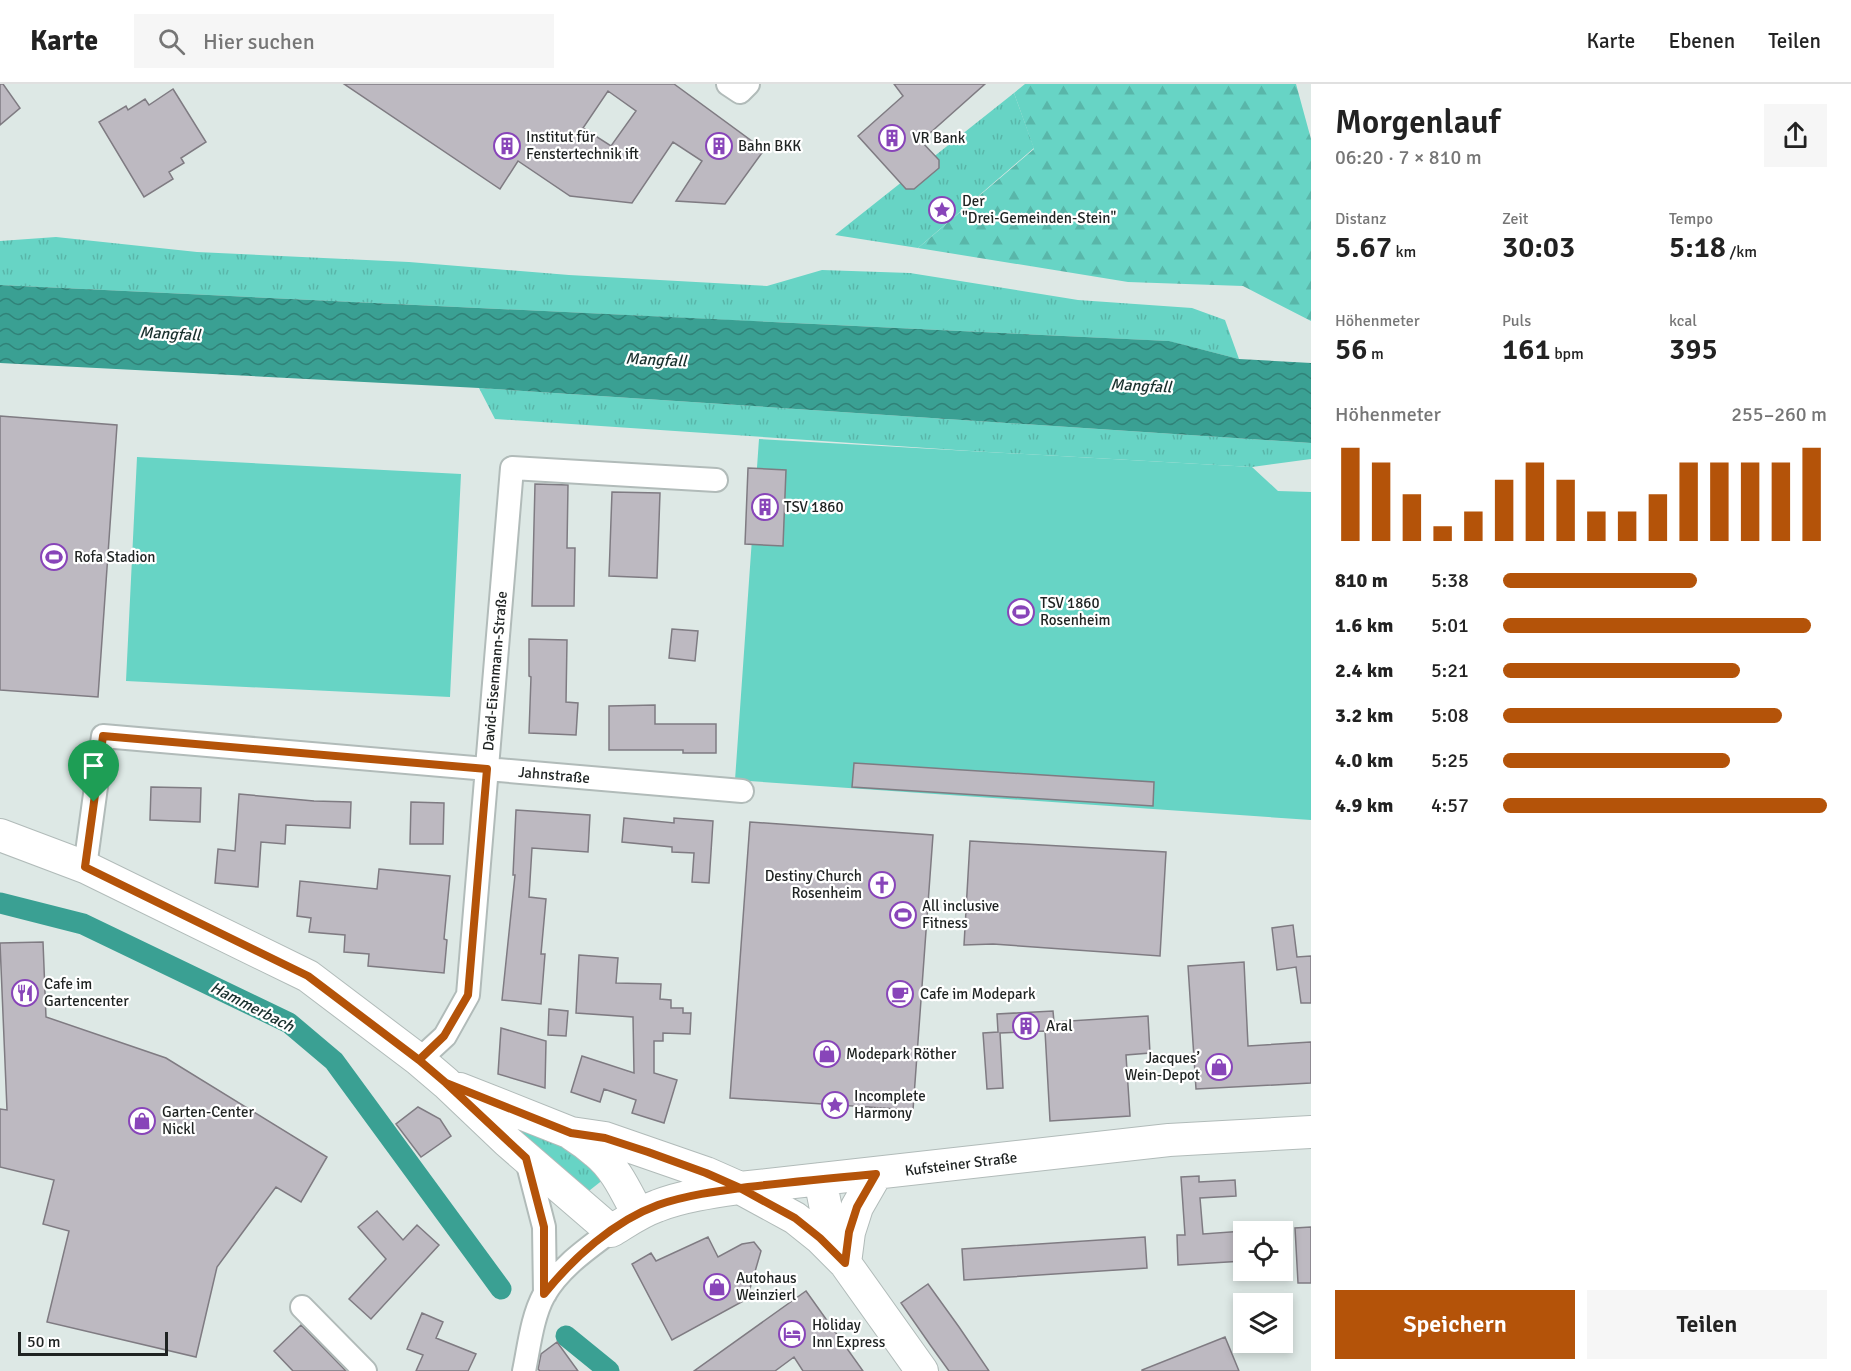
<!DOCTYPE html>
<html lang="de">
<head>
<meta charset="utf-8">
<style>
  :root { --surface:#fff; --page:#f6f6f6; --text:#222; --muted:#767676; --line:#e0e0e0; --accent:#b45309 }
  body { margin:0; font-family:Signika,sans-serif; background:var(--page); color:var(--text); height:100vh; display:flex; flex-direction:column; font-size:22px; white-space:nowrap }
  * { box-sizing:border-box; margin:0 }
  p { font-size:20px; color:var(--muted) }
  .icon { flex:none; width:33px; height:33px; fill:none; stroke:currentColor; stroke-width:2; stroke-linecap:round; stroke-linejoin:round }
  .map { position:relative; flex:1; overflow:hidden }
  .panel { display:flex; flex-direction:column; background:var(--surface); width:540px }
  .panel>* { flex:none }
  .fabs { position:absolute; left:1233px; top:1137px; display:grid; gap:12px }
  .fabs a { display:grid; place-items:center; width:60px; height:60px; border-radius:0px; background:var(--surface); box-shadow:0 3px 9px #0003; font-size:30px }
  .scale { position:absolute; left:18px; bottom:15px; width:150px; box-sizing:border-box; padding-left:6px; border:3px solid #1f2322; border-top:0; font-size:16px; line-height:21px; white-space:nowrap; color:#1f2322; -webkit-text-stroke:4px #fff; paint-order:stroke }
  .pin { position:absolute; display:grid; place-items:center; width:51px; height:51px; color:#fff; margin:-62px -26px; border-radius:50% 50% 50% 0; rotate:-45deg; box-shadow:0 0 6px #0007 }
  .pin .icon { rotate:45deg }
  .round { display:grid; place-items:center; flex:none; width:63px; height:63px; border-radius:0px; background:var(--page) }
  .headline { display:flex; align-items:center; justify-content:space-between; height:102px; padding:0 24px }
  h1 { font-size:33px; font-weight:600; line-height:45px }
  .metrics { display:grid; grid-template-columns:repeat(3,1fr); gap:9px; height:102px; padding:6px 24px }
  .metrics div { display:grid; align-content:center }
  .metrics b { font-size:30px; font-weight:600 }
  .metrics small { font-size:16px; font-weight:400 }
  .metrics p { font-size:16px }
  .chart { height:168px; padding:12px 24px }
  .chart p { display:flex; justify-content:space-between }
  .chart svg { width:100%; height:108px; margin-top:6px; stroke:var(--accent); stroke-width:6 }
  .button { display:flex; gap:12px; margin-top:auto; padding:12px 24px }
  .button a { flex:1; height:69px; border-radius:0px; background:var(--accent); color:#fff; font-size:24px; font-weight:600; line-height:69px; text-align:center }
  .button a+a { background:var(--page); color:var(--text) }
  ul { padding:0 24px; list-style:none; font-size:20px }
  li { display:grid; grid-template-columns:96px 72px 1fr; align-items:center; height:45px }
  li i { height:15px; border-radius:8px; background:var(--accent) }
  header { display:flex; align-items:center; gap:36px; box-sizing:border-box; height:84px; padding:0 30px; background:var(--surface); border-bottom:2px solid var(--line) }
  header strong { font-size:28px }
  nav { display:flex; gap:33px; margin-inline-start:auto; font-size:21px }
  .search { width:420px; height:54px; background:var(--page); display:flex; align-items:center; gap:15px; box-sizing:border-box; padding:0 21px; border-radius:0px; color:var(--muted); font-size:22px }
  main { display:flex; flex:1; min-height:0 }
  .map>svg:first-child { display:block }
  .grass { fill:url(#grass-tufts) }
  .forest { fill:url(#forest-firs) }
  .garden { fill:#67d4c5 }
  .water { fill:url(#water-waves) }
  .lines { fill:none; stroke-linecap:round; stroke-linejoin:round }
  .canal { stroke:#3aa093; stroke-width:21 }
  .building { fill:#bdb9c1; stroke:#7f7b82; stroke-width:1.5; fill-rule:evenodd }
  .minor-casing { stroke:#b1bbb9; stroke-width:26 }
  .secondary-casing { stroke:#b1bbb9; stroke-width:34 }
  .minor { stroke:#fff; stroke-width:22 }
  .secondary { stroke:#fff; stroke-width:32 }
  .route-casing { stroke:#fff; stroke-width:12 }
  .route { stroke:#b45309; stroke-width:8 }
  .labels { text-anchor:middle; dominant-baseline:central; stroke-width:4.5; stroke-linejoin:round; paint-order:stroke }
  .poi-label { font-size:15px; fill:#1f2322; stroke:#fff; text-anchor:start }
  .street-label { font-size:15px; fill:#1f2322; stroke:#fff }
  .water-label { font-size:16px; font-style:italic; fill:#19302d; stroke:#fff }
</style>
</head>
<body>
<header>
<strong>Karte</strong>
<div class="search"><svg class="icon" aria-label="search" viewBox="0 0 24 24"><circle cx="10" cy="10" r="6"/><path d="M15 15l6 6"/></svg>Hier suchen</div>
<nav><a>Karte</a><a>Ebenen</a><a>Teilen</a></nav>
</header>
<main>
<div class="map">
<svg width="1311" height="1287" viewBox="0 0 1311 1287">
  <defs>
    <pattern id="grass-tufts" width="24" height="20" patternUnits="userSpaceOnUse" patternTransform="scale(1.5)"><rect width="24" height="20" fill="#67d4c5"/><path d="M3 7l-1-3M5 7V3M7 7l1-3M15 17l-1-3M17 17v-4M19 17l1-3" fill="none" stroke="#59b6a9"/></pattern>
    <pattern id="forest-firs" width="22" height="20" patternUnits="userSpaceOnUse" patternTransform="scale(1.5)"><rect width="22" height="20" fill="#67d4c5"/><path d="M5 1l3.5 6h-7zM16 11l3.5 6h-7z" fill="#59b6a9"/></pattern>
    <pattern id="water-waves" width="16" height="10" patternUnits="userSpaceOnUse" patternTransform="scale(1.5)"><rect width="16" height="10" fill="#3aa093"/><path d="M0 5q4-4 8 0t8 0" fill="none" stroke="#308278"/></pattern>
  </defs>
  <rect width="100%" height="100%" fill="#dde8e5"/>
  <!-- grass -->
  <path class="grass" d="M1014,9l20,55 -116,100 -83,-13z
    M56,153l141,15 212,10 160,13 198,11 55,-16 88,3 168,27 114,8 33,12 14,39 -71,-18 -1168,-56v-44z
    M479,304l832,55v16l-59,8 -281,-16 -476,-32z
    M499,1033l78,34 27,28 -19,15z"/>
  <!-- forest -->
  <path class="forest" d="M1025,0h271l15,55v182l-68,-35 -115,-4 -210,-34 116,-99 -20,-56z"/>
  <!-- garden -->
  <path class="garden" d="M759,355l493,28 26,24 33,1v328l-576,-40z
    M137,373l324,17 -11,223 -324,-16z"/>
  <!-- water -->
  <path class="water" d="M0,201l1169,56 70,18 72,4v80l-832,-55 -479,-25z"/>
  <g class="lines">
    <!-- canal -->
    <path class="canal" d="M0,819l83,21 206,99 45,38 167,228
      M566,1252l43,35"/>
  </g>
  <!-- building -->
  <path class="building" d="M0,0h3l17,24 -20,17z
    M344,0h330l90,66 -39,54 -49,-3 26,-40 -29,-19 -41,61 -62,-7 -52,-35 -18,28zM608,7l28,20 -25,35 -28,-18z
    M894,0h91l-64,57 18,19v8l-25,21h-8l-48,-53 45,-40z
    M173,5l33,53 -25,16 3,5 -15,9 4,7 -29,18 -45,-75 27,-16 2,4 17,-11 4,6z
    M0,332l117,9 -19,272 -98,-7z
    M748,384l38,2 -3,76 -38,-2z
    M535,400l33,1 -1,63h8l-1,58h-42z
    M612,408l48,1 -3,85 -48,-2z
    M672,545l26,2 -3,30 -26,-3z
    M529,555l38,1 -1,62 12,1 -2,32 -47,-2 2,-56 -2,-1z
    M655,621v19h61v29h-33v-3h-74v-44z
    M854,679l300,19 -1,24 -301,-19z
    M151,703l50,1 -1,34 -50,-2z
    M239,710l75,7 37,1 -1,26 -64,-3 -1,19 -24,-2 -3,45 -43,-4 3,-34 17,2z
    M411,718l33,1 -1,41h-33z
    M516,726l74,5 -2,37 -56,-4 -3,49 17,2 -5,55h4l-4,50 -39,-4 13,-125h-2z
    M624,734l50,5v-5l39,3 -4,62 -17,-1 2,-29 -22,-1v-5l-50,-5z
    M750,738l183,13 -20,275 -183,-12z
    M970,757l196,11 -6,104 -167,-12 -29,1z
    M379,785l71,7 -6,63 3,1 -3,33 -76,-7 1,-12 -25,-2 1,-17 -36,-3 2,-14 -14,-2 3,-35 77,8z
    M1293,841l4,32 14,-1v47h-10l-5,-36 -19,3 -5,-42z
    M43,858l3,75 120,41 161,99 -26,45 -25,-15 -59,80 -21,90 -149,-35 22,-91 -26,-7 11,-44 -54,-13v-58l7,1 -7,-167z
    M579,871l39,3 -2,25 45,1 -1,15 11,1v8h12v5h8l-1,21 -27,-1v8h-9v32l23,7 -13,43 -32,-10 4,-13 -32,-11 -4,13 -29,-10 11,-36 52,17 -1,-56 -57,-4z
    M1244,878l4,84 63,-4v41l-115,6 -8,-123z
    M549,925l19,2 -2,25 -18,-1z
    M1053,927l1,11 94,-6 2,37 -24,2 4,61 -80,5 -5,-90 -45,2 3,55 -16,1 -4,-56 15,-1 -1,-18z
    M501,944l45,13 -1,47 -47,-14z
    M418,1023l22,12 11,17 -30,21 -25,-33z
    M1199,1092v6l36,-2 1,16 -36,2 3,36 41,-3v30l-66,4 -1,-30h8l-4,-58z
    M377,1127l26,29 14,-15 22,20 -68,74 -22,-20 37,-40 -28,-32z
    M1311,1143v56h-13l-3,-55z
    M708,1153l10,20 24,-13 12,-2 7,9 -14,48 -75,41 -40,-76 19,-11 5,8z
    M1145,1153l2,31 -183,12 -2,-31z
    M928,1200l31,43 30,44h-40l-18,-25 -30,-43z
    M806,1207l57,80h-60l-9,-14 -19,14h-81z
    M422,1229l21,9 -7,16 40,16 -8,17h-52l7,-16 -16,-6z
    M301,1241l45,46h-53l-19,-20z
    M1225,1253l14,34h-97v-1z
    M557,1258l21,29h-38l-2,-2 3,-15z"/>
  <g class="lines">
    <defs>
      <path id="minor" d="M728,0l12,8 8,-8
        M85,783l18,-131 639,55
        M419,976l26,-24 23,-41 44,-527 204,12
        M526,1073l18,70 1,67
        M302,1223l63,64
        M524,1287c5,-24 8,-54 20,-76 15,-27 43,-46 67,-64"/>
      <path id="secondary" d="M0,751l85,32 223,109 111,84 27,23 62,59 103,89c15,-9 29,-19 46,-25 26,-10 55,-14 83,-18l429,-48 142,-8
        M460,1005l111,44 34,5 101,35 34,15 55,30 25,20 25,25 77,108
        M573,1051c8,5 16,11 23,17 20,16 30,40 42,62
        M820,1095l8,40 14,37
        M845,1179l4,-31 8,-25 19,-33"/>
    </defs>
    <!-- minor casing -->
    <use href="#minor" class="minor-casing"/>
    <!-- secondary casing -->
    <use href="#secondary" class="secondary-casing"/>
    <!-- minor -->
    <use href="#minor" class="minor"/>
    <!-- secondary -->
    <use href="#secondary" class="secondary"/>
  </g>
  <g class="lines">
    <defs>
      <path id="route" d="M94,718l-9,65 223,109 111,84 27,23 80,75 18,69v67c29,-36 70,-73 114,-89 29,-10 60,-14 90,-18 42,-5 85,-9 128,-13l-19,33 -8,25 -4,31 -25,-25 -25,-20 -55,-30 -34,-15 -58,-21 -43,-14 -34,-5 -125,-50 -27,-23 25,-24 24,-41 19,-226 -384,-33 -9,66"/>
    </defs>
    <!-- route casing -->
    <use href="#route" class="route-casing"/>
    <!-- route -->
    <use href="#route" class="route"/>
  </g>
  <!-- icons -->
  <defs>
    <symbol id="building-ring" viewBox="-11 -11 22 22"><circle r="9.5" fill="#fff" stroke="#8845b9" stroke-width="1.5"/><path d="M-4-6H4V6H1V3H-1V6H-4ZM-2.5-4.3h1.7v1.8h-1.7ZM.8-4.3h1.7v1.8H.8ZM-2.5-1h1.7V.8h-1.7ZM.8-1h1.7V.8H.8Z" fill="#8845b9"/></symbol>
    <symbol id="sight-ring" viewBox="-11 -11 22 22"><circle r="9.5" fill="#fff" stroke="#8845b9" stroke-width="1.5"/><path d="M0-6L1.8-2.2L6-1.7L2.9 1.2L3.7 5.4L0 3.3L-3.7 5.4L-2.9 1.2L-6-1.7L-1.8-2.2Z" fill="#8845b9"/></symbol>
    <symbol id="stadium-ring" viewBox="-11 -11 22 22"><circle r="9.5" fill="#fff" stroke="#8845b9" stroke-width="1.5"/><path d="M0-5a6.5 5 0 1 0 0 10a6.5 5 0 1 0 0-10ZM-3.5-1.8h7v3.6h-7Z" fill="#8845b9"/></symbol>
    <symbol id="church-ring" viewBox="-11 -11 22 22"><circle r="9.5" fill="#fff" stroke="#8845b9" stroke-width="1.5"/><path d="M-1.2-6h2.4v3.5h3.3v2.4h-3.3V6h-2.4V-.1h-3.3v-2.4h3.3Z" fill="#8845b9"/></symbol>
    <symbol id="restaurant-ring" viewBox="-11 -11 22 22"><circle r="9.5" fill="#fff" stroke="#8845b9" stroke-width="1.5"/><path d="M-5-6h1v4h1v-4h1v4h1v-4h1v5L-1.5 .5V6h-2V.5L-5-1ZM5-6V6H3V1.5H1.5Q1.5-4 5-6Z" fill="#8845b9"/></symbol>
    <symbol id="cafe-ring" viewBox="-11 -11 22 22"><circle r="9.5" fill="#fff" stroke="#8845b9" stroke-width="1.5"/><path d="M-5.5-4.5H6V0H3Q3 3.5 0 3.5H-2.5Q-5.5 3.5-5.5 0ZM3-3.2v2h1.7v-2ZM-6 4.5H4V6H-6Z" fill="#8845b9"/></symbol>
    <symbol id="shop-ring" viewBox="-11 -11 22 22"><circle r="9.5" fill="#fff" stroke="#8845b9" stroke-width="1.5"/><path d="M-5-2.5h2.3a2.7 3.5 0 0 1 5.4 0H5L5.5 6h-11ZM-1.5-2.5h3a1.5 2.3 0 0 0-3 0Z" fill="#8845b9"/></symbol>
    <symbol id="hotel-ring" viewBox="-11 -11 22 22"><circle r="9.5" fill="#fff" stroke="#8845b9" stroke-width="1.5"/><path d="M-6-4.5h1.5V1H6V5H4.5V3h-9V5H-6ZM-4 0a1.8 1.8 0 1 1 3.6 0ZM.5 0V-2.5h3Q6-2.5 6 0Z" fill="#8845b9"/></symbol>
  </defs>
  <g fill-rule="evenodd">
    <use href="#building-ring" x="877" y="39" width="30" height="30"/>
    <use href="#building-ring" x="492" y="47" width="30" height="30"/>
    <use href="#building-ring" x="704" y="47" width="30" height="30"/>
    <use href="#sight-ring" x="927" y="111" width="30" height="30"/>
    <use href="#building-ring" x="750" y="408" width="30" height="30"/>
    <use href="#stadium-ring" x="39" y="458" width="30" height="30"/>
    <use href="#stadium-ring" x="1006" y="513" width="30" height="30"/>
    <use href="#church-ring" x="867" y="786" width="30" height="30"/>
    <use href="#stadium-ring" x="888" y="816" width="30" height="30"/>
    <use href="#restaurant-ring" x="10" y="894" width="30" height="30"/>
    <use href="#cafe-ring" x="885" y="895" width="30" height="30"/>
    <use href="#building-ring" x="1011" y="927" width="30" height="30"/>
    <use href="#shop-ring" x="812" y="955" width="30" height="30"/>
    <use href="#shop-ring" x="1204" y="968" width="30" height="30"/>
    <use href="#sight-ring" x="820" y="1006" width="30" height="30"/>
    <use href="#shop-ring" x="127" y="1022" width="30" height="30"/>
    <use href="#shop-ring" x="702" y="1188" width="30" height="30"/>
    <use href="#hotel-ring" x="777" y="1235" width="30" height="30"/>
  </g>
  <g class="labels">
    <!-- poi labels -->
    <g class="poi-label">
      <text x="526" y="53">Institut für<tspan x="526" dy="17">Fenstertechnik ift</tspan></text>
      <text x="912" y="54">VR Bank</text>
      <text x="738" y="62">Bahn BKK</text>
      <text x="962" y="117">Der<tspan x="962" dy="17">"Drei-Gemeinden-Stein"</tspan></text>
      <text x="784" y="423">TSV 1860</text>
      <text x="74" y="473">Rofa Stadion</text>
      <text x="1040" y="519">TSV 1860<tspan x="1040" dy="17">Rosenheim</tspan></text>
      <text x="862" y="792" text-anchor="end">Destiny Church<tspan x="862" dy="17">Rosenheim</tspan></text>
      <text x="922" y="822">All inclusive<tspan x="922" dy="17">Fitness</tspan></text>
      <text x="44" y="900">Cafe im<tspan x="44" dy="17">Gartencenter</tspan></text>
      <text x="920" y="910">Cafe im Modepark</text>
      <text x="1046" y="942">Aral</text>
      <text x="846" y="970">Modepark Röther</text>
      <text x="1200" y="974" text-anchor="end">Jacques’<tspan x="1200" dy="17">Wein-Depot</tspan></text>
      <text x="854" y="1012">Incomplete<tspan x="854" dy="17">Harmony</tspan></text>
      <text x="162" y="1028">Garten-Center<tspan x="162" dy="17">Nickl</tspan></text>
      <text x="736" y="1194">Autohaus<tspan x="736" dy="17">Weinzierl</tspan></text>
      <text x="812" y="1241">Holiday<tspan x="812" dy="17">Inn Express</tspan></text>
    </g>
    <!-- street labels -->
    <g class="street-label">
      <text transform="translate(495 587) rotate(-85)">David-Eisenmann-Straße</text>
      <text transform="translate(554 691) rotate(5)">Jahnstraße</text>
      <text transform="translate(961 1080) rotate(-7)">Kufsteiner Straße</text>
    </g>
    <!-- water labels -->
    <g class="water-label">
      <text transform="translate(170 250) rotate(3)">Mangfall</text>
      <text transform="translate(656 276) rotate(3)">Mangfall</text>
      <text transform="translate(1141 302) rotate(3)">Mangfall</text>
      <text transform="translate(252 923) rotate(27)">Hammerbach</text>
    </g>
  </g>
</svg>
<div class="fabs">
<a><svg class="icon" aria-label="locate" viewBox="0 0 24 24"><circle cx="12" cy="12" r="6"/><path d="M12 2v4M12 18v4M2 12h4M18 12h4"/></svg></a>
<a><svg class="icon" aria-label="layers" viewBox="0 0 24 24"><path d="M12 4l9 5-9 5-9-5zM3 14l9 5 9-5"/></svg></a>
</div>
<div class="scale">50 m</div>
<div class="pin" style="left:94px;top:718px;background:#1e9e55"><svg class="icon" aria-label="arrive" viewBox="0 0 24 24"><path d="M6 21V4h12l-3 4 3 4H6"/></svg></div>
</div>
<section class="panel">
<div class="headline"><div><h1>Morgenlauf</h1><p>06:20 · 7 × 810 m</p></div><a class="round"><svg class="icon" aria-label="share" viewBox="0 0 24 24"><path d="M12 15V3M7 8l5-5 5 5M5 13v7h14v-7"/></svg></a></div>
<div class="metrics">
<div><p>Distanz</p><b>5.67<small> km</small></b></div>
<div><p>Zeit</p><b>30:03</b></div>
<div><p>Tempo</p><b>5:18<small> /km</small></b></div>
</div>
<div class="metrics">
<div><p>Höhenmeter</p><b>56<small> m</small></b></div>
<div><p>Puls</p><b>161<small> bpm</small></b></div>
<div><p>kcal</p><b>395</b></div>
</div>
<div class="chart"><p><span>Höhenmeter</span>255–260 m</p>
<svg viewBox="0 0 160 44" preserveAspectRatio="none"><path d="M5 44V6M15 44V12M25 44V25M35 44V38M45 44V32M55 44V19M65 44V12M75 44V19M85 44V32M95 44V32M105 44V25M115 44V12M125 44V12M135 44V12M145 44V12M155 44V6"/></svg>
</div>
<ul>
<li><b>810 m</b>5:38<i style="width:60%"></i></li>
<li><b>1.6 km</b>5:01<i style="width:95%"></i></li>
<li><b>2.4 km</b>5:21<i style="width:73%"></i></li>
<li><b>3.2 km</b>5:08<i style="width:86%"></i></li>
<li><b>4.0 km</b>5:25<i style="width:70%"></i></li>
<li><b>4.9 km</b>4:57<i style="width:100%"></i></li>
</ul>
<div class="button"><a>Speichern</a><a>Teilen</a></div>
</section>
</main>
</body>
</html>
